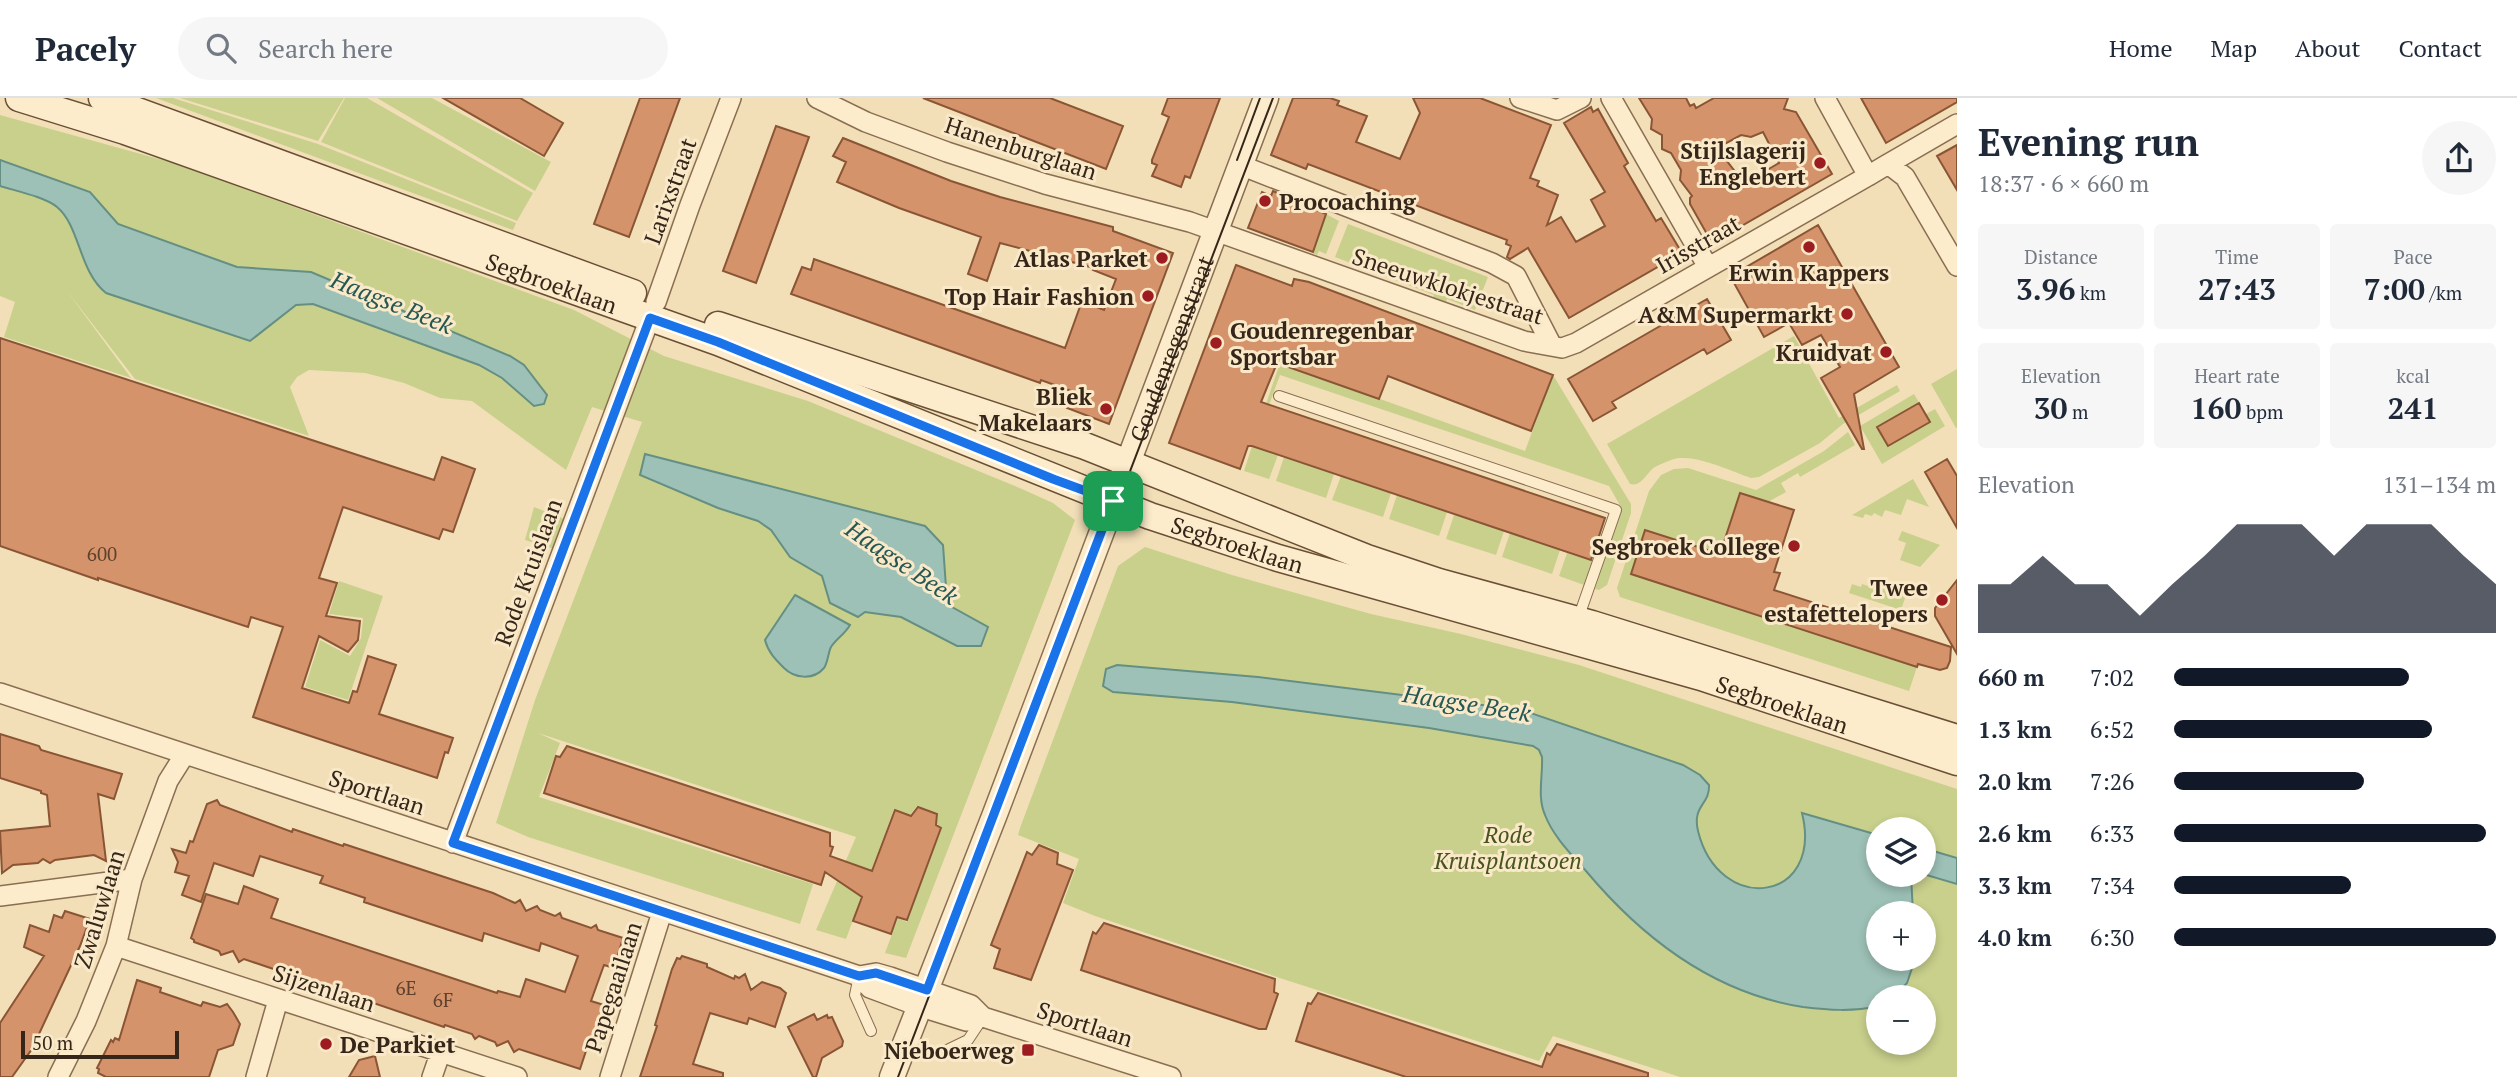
<!DOCTYPE html>
<html lang="en">
<head>
<meta charset="utf-8">
<style>
  :root { --surface:#fff; --page:#f6f6f7; --text:#1f2937; --muted:#747a83; --line:#e0e1e3; --accent:#111827 }
  body { margin:0; font-family:"PT Serif",serif; background:var(--page); color:var(--text); height:100vh; display:flex; flex-direction:column; font-size:26px; white-space:nowrap }
  * { box-sizing:border-box; margin:0 }
  p { font-size:23px; color:var(--muted) }
  .icon { flex:none; width:38px; height:38px; fill:none; stroke:currentColor; stroke-width:2; stroke-linecap:round; stroke-linejoin:round }
  .map { position:relative; flex:1; overflow:hidden }
  .panel { display:flex; flex-direction:column; background:var(--surface); width:560px }
  .panel>* { flex:none }
  .controls { position:absolute; left:1866px; top:719px; display:grid; gap:14px }
  .controls a { display:grid; place-items:center; width:70px; height:70px; border-radius:50%; background:var(--surface); box-shadow:0 4px 10px #0003; font-size:35px }
  .scale { position:absolute; left:21px; bottom:18px; width:158px; box-sizing:border-box; padding-left:7px; border:4px solid #362619; border-top:0; font-size:19px; line-height:24px; white-space:nowrap; color:#362619; -webkit-text-stroke:5px #f9e9c8; paint-order:stroke }
  .pin { position:absolute; display:grid; place-items:center; width:60px; height:60px; color:#fff; margin:-30px; border-radius:14px; box-shadow:0 4px 10px #0006 }
  .round { display:grid; place-items:center; flex:none; width:74px; height:74px; border-radius:37px; background:var(--page) }
  .head { display:flex; align-items:center; justify-content:space-between; height:119px; padding:0 21px }
  h1 { font-size:38px; font-weight:800; line-height:52px }
  .metrics { display:grid; grid-template-columns:repeat(3,1fr); gap:10px; height:119px; padding:7px 21px }
  .metrics div { display:grid; align-content:center; border-radius:7px; background:var(--page); text-align:center }
  .metrics b { font-size:30px; font-weight:800 }
  .metrics small { font-size:19px; font-weight:400 }
  .metrics p { font-size:19px }
  .chart { height:196px; padding:14px 21px }
  .chart p { display:flex; justify-content:space-between }
  .chart svg { width:100%; height:126px; margin-top:7px; fill:var(--accent); opacity:.7 }
  ul { padding:0 21px; list-style:none; font-size:23px }
  li { display:grid; grid-template-columns:112px 84px 1fr; align-items:center; height:52px }
  li i { height:18px; border-radius:9px; background:var(--accent) }
  header { display:flex; align-items:center; gap:42px; box-sizing:border-box; height:98px; padding:0 35px; background:var(--surface); border-bottom:2px solid var(--line) }
  header strong { font-size:33px }
  nav { display:flex; gap:38px; margin-inline-start:auto; font-size:24px }
  .search { width:490px; height:63px; background:var(--page); display:flex; align-items:center; gap:18px; box-sizing:border-box; padding:0 24px; border-radius:38px; color:var(--muted); font-size:26px }
  main { display:flex; flex:1; min-height:0 }
  .map>svg:first-child { display:block }
  .green { fill:#c9d08c; fill-rule:evenodd }
  .water { fill:#9dc1b6; stroke:#658f83; stroke-width:2 }
  .building { fill:#d4936a; stroke:#8a5535; stroke-width:2; fill-rule:evenodd }
  .lines { fill:none; stroke-linecap:round; stroke-linejoin:round }
  .service-casing { stroke:#896e52; stroke-width:12 }
  .minor-casing { stroke:#896e52; stroke-width:22 }
  .tertiary-casing { stroke:#896e52; stroke-width:27 }
  .secondary-casing { stroke:#6a4f35; stroke-width:29 }
  .service { stroke:#fceccb; stroke-width:10 }
  .minor { stroke:#fceccb; stroke-width:19 }
  .tertiary { stroke:#fceccb; stroke-width:24 }
  .secondary { stroke:#fceccb; stroke-width:26 }
  .tram { stroke:#362619; stroke-width:2 }
  .route-casing { stroke:#fff; stroke-width:14 }
  .route { stroke:#1a73e8; stroke-width:9 }
  .poi-dot { fill:#9d1c20; stroke:#f9e9c8; stroke-width:2.5 }
  .labels { text-anchor:middle; dominant-baseline:central; stroke-width:6; stroke-linejoin:round; paint-order:stroke }
  .number-label { font-size:19px; fill:#5e412d }
  .street-label { font-size:23px; fill:#362619; stroke:#f9e9c8 }
  .poi-label { font-size:23px; font-weight:bold; fill:#362619; stroke:#f9e9c8; text-anchor:end }
  .park-label { font-size:23px; font-style:italic; fill:#48541d; stroke:#f9e9c8 }
  .water-label { font-size:24px; font-style:italic; fill:#265753; stroke:#f9e9c8 }
</style>
</head>
<body>
<header>
<strong>Pacely</strong>
<div class="search"><svg class="icon" aria-label="search" viewBox="0 0 24 24"><circle cx="10" cy="10" r="6"/><path d="M15 15l6 6"/></svg>Search here</div>
<nav><a>Home</a><a>Map</a><a>About</a><a>Contact</a></nav>
</header>
<main>
<div class="map">
<svg width="1957" height="979" viewBox="0 0 1957 979">
  <rect width="100%" height="100%" fill="#f2dfb8"/>
  <!-- green -->
  <path class="green" d="M156,0h17l145,46 198,79 -3,7z
    M180,0h164l-26,43z
    M345,0h22l166,95 -16,28 -196,-79z
    M377,0h55l119,64 -16,29z
    M0,17l177,49 397,146 90,46 144,45 214,88 31,14 22,17 -169,438 -21,-5 13,-35 9,4 35,-94 -5,-3 1,-12 -21,-7 -7,9 -16,-6 -48,130 -30,-9 40,-93 -318,-104 22,10 -21,54 274,87 -13,40 -272,-87 -32,-14 39,-123 107,-278 -50,-15 -26,63 -94,-69 -32,-3 -36,-15 -39,-10 -56,-3 -12,7 -7,10 19,49 -174,-57 -68,-88 64,87 -127,-41 11,-35 -15,-6z
    M1326,116l13,7 -13,33 -7,-3 -2,4 -5,-2z
    M1348,126l140,53 -13,33 -28,-11 -4,9 -12,-5 3,-8 -99,-38z
    M1794,238l45,82 58,-33 3,6 -57,33 -23,19 -61,34 -8,1c-21,-7 -59,-26 -80,-18 -5,2 -11,4 -16,7 -9,6 -13,20 -25,17l-23,-40z
    M1280,265l245,88 28,-76 78,129v9l-24,72 -8,5 -4,-1 27,-80 -13,-23 -329,-111 -11,30 -3,-1z
    M1957,271v59h-1l-25,-44z
    M1914,296l12,20 9,-5 10,17 -63,38 -22,-38z
    M1848,334l7,13 -55,32 -2,-4 -17,10 5,9 -18,10 -28,-9 -20,61 -74,-24 -15,43 286,94 -8,24 -289,-94 -3,-9 32,-97 12,-16 13,-6 14,-1 68,22 68,-39z
    M1252,348l26,9 -9,24 -25,-8z
    M1284,359l50,17 -8,24 -50,-17z
    M1341,378l50,17 -8,24 -51,-17z
    M1913,381l16,28 -22,-8 -6,16 -16,-5 -3,7 -8,-4 -2,3 -7,-2 -2,4 -11,-3z
    M1397,397l50,17 -8,24 -50,-17z
    M534,409l38,15 -11,29 -36,-11z
    M1454,417l50,16 -8,24 -50,-16z
    M1902,433l38,14 -20,22 -20,-7 6,-17 -8,-3z
    M1510,435l50,17 -8,24 -50,-17z
    M1145,449l87,28 139,39 90,20 118,31 378,124v288h-277l-127,-41 -14,25 -250,-80 -194,-65 -32,-13 16,-44 -61,-24 2,-7 98,-262zM1878,732h45v45h-45zM1878,816h45v45h-45zM1878,900h45v45h-45z
    M1567,455l25,8 -8,24 -25,-9z
    M339,483l44,15 -35,104 -43,-13 15,-47 30,16 11,-18 2,-20 -34,-4z
    M1852,486l9,3 1,-3 9,3 1,-2 34,10 -5,15 -52,-17z"/>
  <!-- water -->
  <path class="water" d="M0,62l90,32 28,32 119,43 74,5 199,84 14,9 23,30 -3,9 -10,2 -32,-28 -23,-13 -166,-61 -17,1 -46,36 -144,-48c-27,-21 -26,-67 -49,-86 -12,-10 -41,-16 -57,-21z
    M645,356l280,72 18,19 4,56 5,6 36,20 -7,19h-24l-56,-29 -36,-5 -7,5 -28,-14 -8,-27 -32,-19 -19,-27 -13,-9 -40,-13 -78,-33z
    M795,497l55,30c-5,9 -14,14 -19,22 -3,6 -3,15 -7,21 -11,13 -30,10 -40,0 -9,-9 -16,-16 -19,-28z
    M1117,567l141,12 264,33 161,55 17,10 9,10c1,20 -17,20 -11,46 21,85 126,72 104,-18l76,22v40h33l2,38 -35,1v45h37l-8,24 -13,14 -16,1v8c-25,6 -50,4 -75,1 -89,-14 -160,-68 -217,-136 -15,-17 -33,-35 -41,-56 -8,-18 -2,-39 -3,-58l-3,-7 -6,-4 -104,-18 -197,-26 -119,-10 -10,-6 3,-17z
    M1923,750l34,10v26l-34,-10z"/>
  <!-- building -->
  <path class="building" d="M443,0h77l43,25 -19,33z
    M640,0h40l-51,139 -35,-13z
    M923,0h127l73,28 -17,43z
    M1168,0h52l-30,80 -5,-2 -4,11 -29,-11 5,-11 -5,-2v-3l17,-43 -7,-3z
    M1293,0h37l9,3 -2,4 30,11 -11,26 44,17 20,-46 -7,-15h67l71,27 -21,53 9,3 -2,5 21,9 -11,30 14,-8 15,25 29,-16 -14,-26 14,-8 -41,-69 27,-16 2,5 5,-3 30,54 -4,3 32,55 5,-3 21,35 -113,65 -41,-70 -18,11 -3,-2 4,-11 -5,-2 1,-4 -199,-76 -2,5 -35,-14z
    M1639,0h47l4,8 4,-2 2,4 18,-10h74l-4,11 12,3 36,62 -120,69 -22,-39v-6l2,-2 -12,-16 1,-10 -10,-17 -9,-4v-14l-11,-6 1,-10zM1763,34l16,31 -26,15 -16,-4 -20,-26 24,-13 10,2z
    M1861,0h96v4l-71,41z
    M776,28l33,11 -53,146 -33,-12z
    M843,40l108,43 49,16 113,30v4l60,22 -64,171 -42,-16 7,-16 -33,-12 -1,3 -249,-89 11,-27 9,3 3,-11 251,89 17,-47 22,9 12,-31 -23,-9 1,-2 -94,-25 -13,38 -19,-7 13,-37 -82,-29 -62,-26 9,-20 -13,-6z
    M1957,47v45l-20,-34z
    M1273,93l53,23 -13,38 -65,-24 14,-36 9,4z
    M1818,127l81,142 -45,27 10,55h-2l-41,-71 19,-11 -19,-32 -19,10 -13,-22 -25,14 -30,-54 6,-3 3,-11z
    M1236,167l56,21 2,-7 15,3 244,93 -22,56 -143,-55 -9,23 -102,-36 -16,39 344,116 -14,42 -339,-114h-4l-8,23 -71,-26z
    M1707,201l24,41 -24,14 -3,-5 -92,53 4,6 -23,13 -25,-42z
    M0,240l434,142 8,-23 33,12 -22,63 -10,-3 -4,10 -96,-32 -24,71 18,5 -11,33 34,5 -2,19 -10,12 -29,-16 -17,52 47,15 4,-12 4,1 11,-36 28,9 -17,49 74,24 -5,15 -3,-1 -8,26 -184,-61 30,-90 -32,-10 -3,10 -150,-49v2l-98,-34z
    M1919,305l11,19 -42,24 -11,-19z
    M1947,361l10,17v52l-32,-56z
    M1740,395l54,17 -20,62 6,1 -6,17 177,57 -1,14 -3,7 -7,2 -22,-6 -1,3 -286,-93 14,-44 75,24z
    M1957,482v74l-22,-38v-8z
    M0,636l39,12 2,4 81,24 -8,25 -16,-5 8,67 -12,-6 -39,5 -5,3 -7,-4 -5,4 -25,2 -11,8 -2,-42 50,-5 -3,-31 -6,-2v-2l-41,-13z
    M567,648l263,87v13l3,1 -3,9 42,15 23,-61 16,6 7,-9 19,7 -1,11 5,3 -34,92 -10,-3 -6,17 -38,-13 9,-24 -37,-25 -4,13 -277,-92 12,-37 4,1z
    M217,702l3,5 72,27 1,-3 50,17 1,-2 149,49 22,10 5,-3 6,11 11,-5 3,4 15,6 5,-3 2,5 29,10 5,-3 2,5 25,8 -9,30 -10,-3 -13,36 16,5 -14,44 -6,-2 -7,21 -61,-20 -5,3 -6,-11 -11,5 -2,-4 -16,-6 -4,3 -3,-5 -27,-9 -1,2 -200,-68 -5,3 -6,-11 -12,4 -2,-4 -25,-9v-2l-3,-2 15,-44 32,10 6,-18 34,13 -7,19 226,75 1,-2 22,6 6,-18 39,13 13,-36 -37,-13 -2,8 -55,-18 -2,8 -118,-39 1,-4 -45,-15 3,-7 -63,-20 -7,20 -39,-13 -13,39 -19,-7 7,-19 -14,-4 3,-10 -6,-13 14,4 4,-12 3,1 14,-38z
    M1039,747l19,8 -1,11 16,6 -42,110 -37,-12 6,-19 -9,-4 36,-93 5,3z
    M65,813l25,8 -10,27 -48,103 -20,28h-12v-54l44,-67 -20,-9 6,-22 19,7 5,-17 8,3z
    M1104,825l171,56 -1,13 4,2 -12,35h-7l-178,-59 12,-38 3,2z
    M682,858l25,8v3l27,12 1,-3 4,2 6,-4 6,16 11,-8 18,6 6,5 -11,34 -26,-9 -2,6 -37,-11 -17,51 30,9v4h-83l17,-51 -2,-1 17,-56 5,-11 3,1z
    M137,882l24,8 -1,4 41,14 2,-4 17,5 7,-3 6,8 7,12 -7,21 -15,5 -9,27h-103l-8,-4 1,-4 -2,-1 14,-28 2,2 2,-4 4,2z
    M1318,895l224,74 5,-14 3,2 7,-11 91,29v4h-242l-110,-36 12,-38 3,1z
    M814,916l3,6 10,-5 1,3 4,-1 11,24 -1,5 -20,12 -6,19h-3l-25,-50z
    M375,958l5,21h-31l10,-17z"/>
  <g class="lines">
    <defs>
      <path id="service" d="M1279,298l337,114 -38,109
        M859,878l-4,19 16,36
        M941,955l27,-13 14,-21"/>
      <path id="minor" d="M817,0l49,24 81,30 98,32 145,38 334,119 38,7 14,-5 292,-167
        M1520,0l37,12 24,-12
        M1611,0l97,169
        M1825,0l43,78 20,-12 17,13 52,89
        M1888,66l69,-40
        M1240,67l252,98 24,13 35,68
        M656,204l34,-97 41,-107
        M0,595l805,265 54,18 11,12 51,19 45,14 17,-4
        M453,745l197,-525
        M0,798l132,-17
        M116,848l401,131
        M859,878l17,-3 14,4 81,28 12,12 188,60
        M58,979l28,-56 30,-75 16,-67 36,-98 17,-27
        M256,979l22,-77
        M432,979l9,-26
        M610,979l52,-165"/>
      <g id="tertiary">
        <path id="s1" d="M892,979l103,-263 271,-716"/>
      </g>
      <g id="secondary">
        <path id="s2" d="M19,0l106,33 593,211 432,174 128,42 423,119 256,85"/>
        <path d="M102,0l531,195"/>
        <path d="M718,227l367,121 282,112 72,24 153,42 365,114"/>
      </g>
    </defs>
    <!-- service casing -->
    <use href="#service" class="service-casing"/>
    <!-- minor casing -->
    <use href="#minor" class="minor-casing"/>
    <!-- tertiary casing -->
    <use href="#tertiary" class="tertiary-casing"/>
    <!-- secondary casing -->
    <use href="#secondary" class="secondary-casing"/>
    <!-- service -->
    <use href="#service" class="service"/>
    <!-- minor -->
    <use href="#minor" class="minor"/>
    <!-- tertiary -->
    <use href="#tertiary" class="tertiary"/>
    <!-- secondary -->
    <use href="#secondary" class="secondary"/>
    <!-- tram -->
    <path class="tram" d="M1237,62l23,-62
      M898,979l375,-979"/>
  </g>
  <g class="lines">
    <defs>
      <path id="route" d="M650,220l68,24 335,137 60,22 -186,489 -51,-17 -17,3 -406,-133z"/>
    </defs>
    <!-- route casing -->
    <use href="#route" class="route-casing"/>
    <!-- route -->
    <use href="#route" class="route"/>
  </g>
  <!-- markers -->
  <g class="poi-dot">
    <circle cx="1820" cy="65" r="7"/>
    <circle cx="1265" cy="103" r="7"/>
    <circle cx="1809" cy="149" r="7"/>
    <circle cx="1162" cy="160" r="7"/>
    <circle cx="1148" cy="198" r="7"/>
    <circle cx="1847" cy="216" r="7"/>
    <circle cx="1216" cy="245" r="7"/>
    <circle cx="1886" cy="254" r="7"/>
    <circle cx="1106" cy="311" r="7"/>
    <circle cx="1794" cy="448" r="7"/>
    <circle cx="1942" cy="502" r="7"/>
    <circle cx="326" cy="946" r="7"/>
    <rect x="1021" y="945" width="14" height="14" rx="3.5"/>
  </g>
  <g class="labels">
    <!-- number labels -->
    <g class="number-label">
      <text x="102" y="455">600</text>
      <text x="406" y="889">6E</text>
      <text x="443" y="901">6F</text>
    </g>
    <!-- street labels -->
    <g class="street-label">
      <text transform="translate(1021 50) rotate(18)">Hanenburglaan</text>
      <text transform="translate(670 93) rotate(-70)">Larixstraat</text>
      <text transform="translate(1698 146) rotate(-30)">Irisstraat</text>
      <text stroke="none"><textPath href="#s2" startOffset="564">Segbroeklaan</textPath></text>
      <text transform="translate(1448 188) rotate(18)">Sneeuwklokjestraat</text>
      <text stroke="none"><textPath href="#s1" startOffset="780">Goudenregenstraat</textPath></text>
      <text stroke="none"><textPath href="#s2" startOffset="1298">Segbroeklaan</textPath></text>
      <text transform="translate(528 474) rotate(-70)">Rode Kruislaan</text>
      <text stroke="none"><textPath href="#s2" startOffset="1866">Segbroeklaan</textPath></text>
      <text transform="translate(377 694) rotate(18)">Sportlaan</text>
      <text transform="translate(99 811) rotate(-73)">Zwaluwlaan</text>
      <text transform="translate(613 889) rotate(-72)">Papegaailaan</text>
      <text transform="translate(324 890) rotate(18)">Sijzenlaan</text>
      <text transform="translate(1085 926) rotate(18)">Sportlaan</text>
    </g>
    <!-- poi labels -->
    <g class="poi-label">
      <text x="1806" y="52">Stijlslagerij<tspan x="1806" dy="26">Englebert</tspan></text>
      <text x="1279" y="103" text-anchor="start">Procoaching</text>
      <text x="1148" y="160">Atlas Parket</text>
      <text x="1809" y="174" text-anchor="middle">Erwin Kappers</text>
      <text x="1134" y="198">Top Hair Fashion</text>
      <text x="1833" y="216">A&amp;M Supermarkt</text>
      <text x="1230" y="232" text-anchor="start">Goudenregenbar<tspan x="1230" dy="26">Sportsbar</tspan></text>
      <text x="1872" y="254">Kruidvat</text>
      <text x="1092" y="298">Bliek<tspan x="1092" dy="26">Makelaars</tspan></text>
      <text x="1780" y="448">Segbroek College</text>
      <text x="1928" y="489">Twee<tspan x="1928" dy="26">estafettelopers</tspan></text>
      <text x="340" y="946" text-anchor="start">De Parkiet</text>
      <text x="1014" y="952">Nieboerweg</text>
    </g>
    <!-- park labels -->
    <g class="park-label">
      <text x="1508" y="736">Rode<tspan x="1508" dy="26">Kruisplantsoen</tspan></text>
    </g>
    <!-- water labels -->
    <g class="water-label">
      <text transform="translate(392 204) rotate(22)">Haagse Beek</text>
      <text transform="translate(902 464) rotate(34)">Haagse Beek</text>
      <text transform="translate(1467 605) rotate(9)">Haagse Beek</text>
    </g>
  </g>
</svg>
<div class="controls">
<a><svg class="icon" aria-label="layers" viewBox="0 0 24 24"><path d="M12 4l9 5-9 5-9-5zM3 14l9 5 9-5"/></svg></a>
<a>+</a>
<a>−</a>
</div>
<div class="scale">50 m</div>
<div class="pin" style="left:1113px;top:403px;background:#1e9e55"><svg class="icon" aria-label="arrive" viewBox="0 0 24 24"><path d="M6 21V4h12l-3 4 3 4H6"/></svg></div>
</div>
<section class="panel">
<div class="head"><div><h1>Evening run</h1><p>18:37 · 6 × 660 m</p></div><a class="round"><svg class="icon" aria-label="share" viewBox="0 0 24 24"><path d="M12 15V3M7 8l5-5 5 5M5 13v7h14v-7"/></svg></a></div>
<div class="metrics">
<div><p>Distance</p><b>3.96<small> km</small></b></div>
<div><p>Time</p><b>27:43</b></div>
<div><p>Pace</p><b>7:00<small> /km</small></b></div>
</div>
<div class="metrics">
<div><p>Elevation</p><b>30<small> m</small></b></div>
<div><p>Heart rate</p><b>160<small> bpm</small></b></div>
<div><p>kcal</p><b>241</b></div>
</div>
<div class="chart"><p><span>Elevation</span>131–134 m</p>
<svg viewBox="0 0 160 44" preserveAspectRatio="none"><path d="M0 44V27L10 27L20 17L30 27L40 27L50 38L60 27L70 17L80 6L90 6L100 6L110 17L120 6L130 6L140 6L150 17L160 27V44z"/></svg>
</div>
<ul>
<li><b>660 m</b>7:02<i style="width:73%"></i></li>
<li><b>1.3 km</b>6:52<i style="width:80%"></i></li>
<li><b>2.0 km</b>7:26<i style="width:59%"></i></li>
<li><b>2.6 km</b>6:33<i style="width:97%"></i></li>
<li><b>3.3 km</b>7:34<i style="width:55%"></i></li>
<li><b>4.0 km</b>6:30<i style="width:100%"></i></li>
</ul>
</section>
</main>
</body>
</html>
